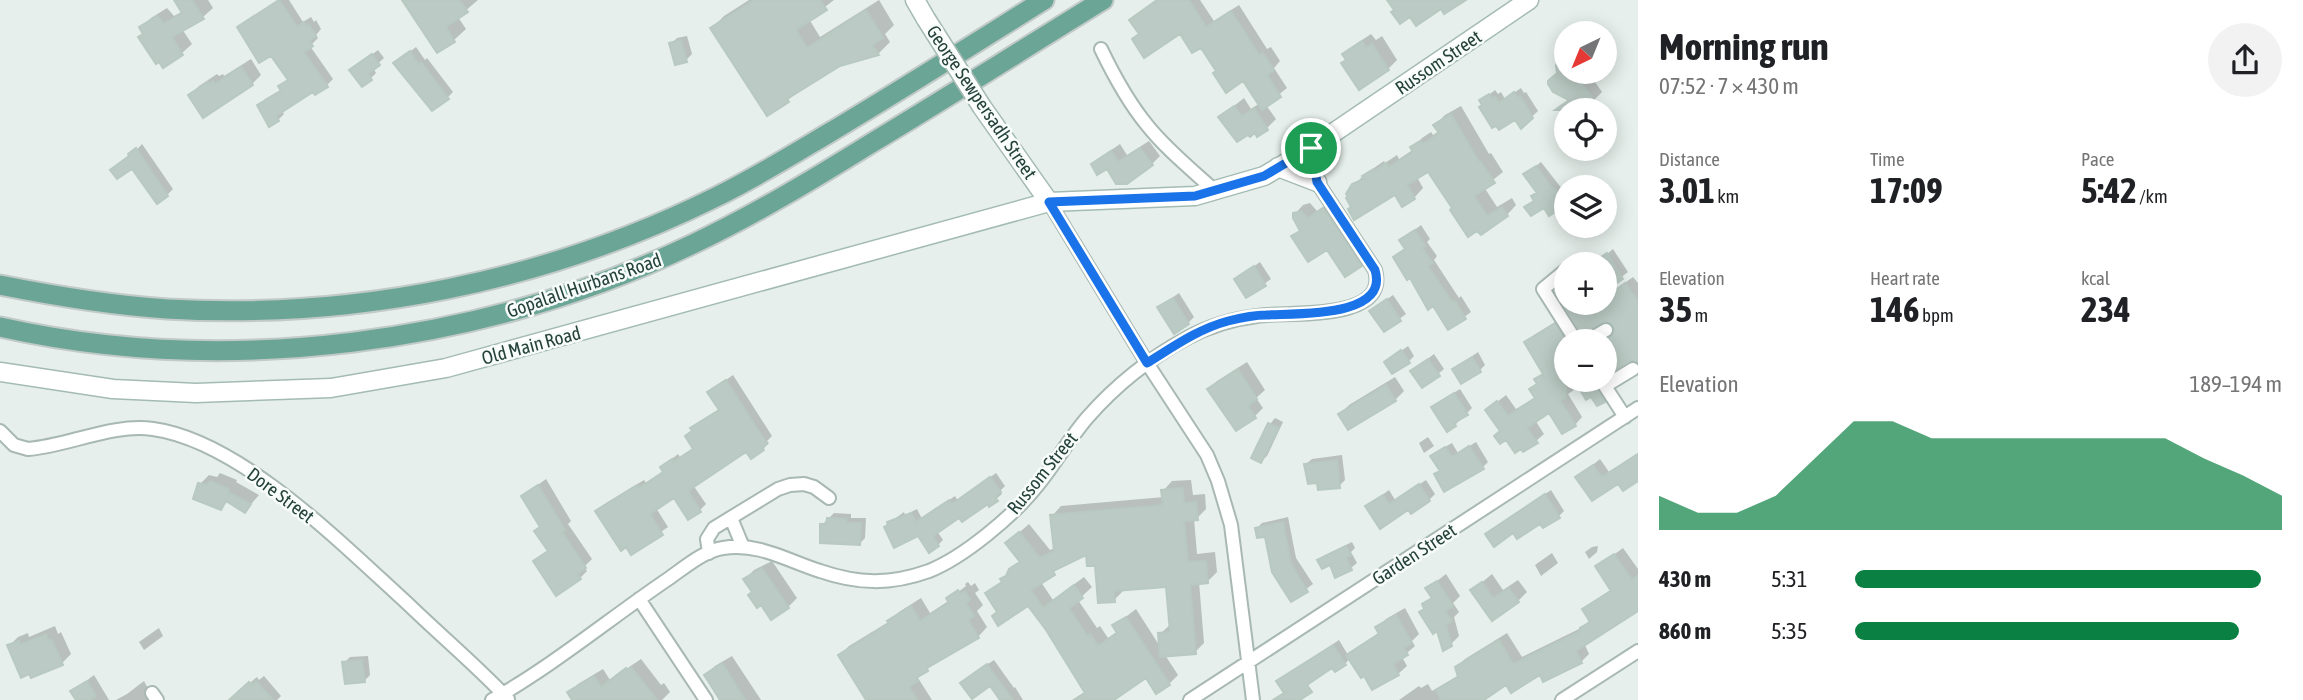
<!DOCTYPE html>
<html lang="en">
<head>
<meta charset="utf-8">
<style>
  :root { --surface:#fff; --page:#f2f2f2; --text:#202124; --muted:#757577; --accent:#0b8043 }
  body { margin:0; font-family:"Asap Condensed",sans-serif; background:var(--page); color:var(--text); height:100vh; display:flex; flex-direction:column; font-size:26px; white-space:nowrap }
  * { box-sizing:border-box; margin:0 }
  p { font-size:23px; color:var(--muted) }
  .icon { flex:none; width:38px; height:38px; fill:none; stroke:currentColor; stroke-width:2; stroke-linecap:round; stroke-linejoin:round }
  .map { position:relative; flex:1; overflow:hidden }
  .drawer { display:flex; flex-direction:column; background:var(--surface); width:665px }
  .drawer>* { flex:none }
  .needle { width:46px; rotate:223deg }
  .buttons { position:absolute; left:1554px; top:21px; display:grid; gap:14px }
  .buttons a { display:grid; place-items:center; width:63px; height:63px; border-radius:50%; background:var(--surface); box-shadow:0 4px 18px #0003; font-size:35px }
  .pin { position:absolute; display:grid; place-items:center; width:60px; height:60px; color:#fff; margin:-30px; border:4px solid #fff; border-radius:50%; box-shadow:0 2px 7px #0007 }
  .round { display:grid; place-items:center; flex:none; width:74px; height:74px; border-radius:37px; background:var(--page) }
  .headline { display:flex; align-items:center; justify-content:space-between; height:119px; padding:0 21px }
  h1 { font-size:38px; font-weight:700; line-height:52px }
  .metrics { display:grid; grid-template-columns:repeat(3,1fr); gap:10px; height:119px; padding:7px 21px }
  .metrics div { display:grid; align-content:center }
  .metrics b { font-size:35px; font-weight:700 }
  .metrics small { font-size:19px; font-weight:400 }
  .metrics p { font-size:19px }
  .chart { height:196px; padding:14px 21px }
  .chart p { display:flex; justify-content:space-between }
  .chart svg { width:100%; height:126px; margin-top:7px; fill:var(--accent); opacity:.7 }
  ul { padding:0 21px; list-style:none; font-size:23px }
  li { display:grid; grid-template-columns:112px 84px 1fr; align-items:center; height:52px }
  li i { height:18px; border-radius:9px; background:var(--accent) }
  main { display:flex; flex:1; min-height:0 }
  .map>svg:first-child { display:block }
  .shadow { fill:#0003; fill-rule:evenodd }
  .building { fill:#bbcac4; stroke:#b8c9c2; stroke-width:2 }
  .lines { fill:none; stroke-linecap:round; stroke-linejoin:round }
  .street-casing { stroke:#a8b8b2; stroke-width:16 }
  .secondary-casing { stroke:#a4bbb3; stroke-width:21 }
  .primary-casing { stroke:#c2cac8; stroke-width:23 }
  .street { stroke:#fff; stroke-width:12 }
  .secondary { stroke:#fff; stroke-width:18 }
  .primary { stroke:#6aa596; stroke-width:19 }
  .secondary-bridge-casing { stroke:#a4bbb3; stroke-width:21; stroke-linecap:butt }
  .secondary-bridge { stroke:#fff; stroke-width:18 }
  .route-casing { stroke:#fff; stroke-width:14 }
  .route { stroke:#1a73e8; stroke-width:9 }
  .labels { text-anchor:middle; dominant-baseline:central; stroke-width:5; stroke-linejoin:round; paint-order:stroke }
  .street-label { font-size:19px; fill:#24423a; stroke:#f7fbf9 }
</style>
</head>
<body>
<main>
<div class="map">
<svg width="1638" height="700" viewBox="0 0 1638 700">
  <rect width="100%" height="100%" fill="#e6efeb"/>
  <!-- shadow -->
  <path class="shadow" d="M176,0h32l5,8 -10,9 -21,12 10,15 -10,9 -19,12 -22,-37 10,-10 16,-10 7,8 9,-5z
    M278,0h11l14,22 8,-5 3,5 2,-2 5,9 -5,6 2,3 -8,8 23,33 -6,6 -13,5 -32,20 2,4 -6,6 -19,-15 6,-6 17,-10 -1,-3 8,-7 -18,-26 -32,-25z
    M404,0h74l-20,17 8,12 -12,11 -16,11z
    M749,0h85l-25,19 11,18 59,-37 15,25 -9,9 5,8 -12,12 -39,10 -40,26 -11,10 -76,-72 12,-12z
    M1157,0h43l14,21 25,-16 28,44 4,-2 9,14 -6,7 13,20 -21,17 10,14 -9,9 -9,7 -3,-4 -6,1 -29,-15 24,-19 7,11 9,-6 -16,-24 -26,-8 -17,-26 -20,-13 -41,1 -9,-13z
    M1371,34l5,6 6,-4 15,24 -9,9 -28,19 -16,-34 9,-8z
    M687,36l5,18 -6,6 -15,-16 6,-6z
    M416,47l9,13 2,-2 26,34 -6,6 -52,-35z
    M378,50l6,8 -11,10 3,5 -5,5 -19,-8z
    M1566,57v15h22l14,20 -10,10 5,8h-28l-4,-6 6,-5 -14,-34z
    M251,59l10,16 -9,9 -62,11 9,-9 18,-12 2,2 4,-2 1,2z
    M1521,88l3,5 2,-1 12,19 -17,16 -6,-10 -31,-12 -3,-4 14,-11 3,4 3,-2 4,7z
    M1461,106l28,48 2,-1 12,19 -19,15 13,20 15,-9 4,7 -9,10 -26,18 -27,-25 -25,-39 -12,8 6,11 -9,10 -18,-5 -43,13 1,-21 10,-10 20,-14 1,2 12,-8 2,4 15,-10 -1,-1 9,-10 9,-6 2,3 6,-4 -4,-6 10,-10z
    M1149,141l11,15 -8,8 -44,2 -15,-1 8,-8 19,-13 7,11z
    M142,144l31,45 -6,6 -35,-29 -1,-10z
    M1541,162l25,32 -1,10 -38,3 8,-7 3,-8 -7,-22z
    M1332,201l37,55 -8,9 -33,-18 -35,-10 8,-8 -6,-15 8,-9 7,-2 7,8z
    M1421,225l9,14 -3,3 10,14 -3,4 25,38 2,-2 10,16 -22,16 -15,-24 -39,-47 11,-9 -4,-8z
    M1613,249l15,23 -13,10 -15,-22z
    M1260,262l11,17 -24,17 -11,-17z
    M1633,277l5,6v72l-23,9 -9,7 -1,-30h-5l15,-8 2,-2 -5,-10 -7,-2 -22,13 -26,-41 9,-9v21h39v-6z
    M1179,293l15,24 -6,6 -29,-16z
    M1393,295l13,19 -22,16 -7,-24z
    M1563,317l16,24h-13v39h37l8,13 -8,7 -23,-14 -12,8 14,23 -7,8 -25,-14 -15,9 9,14 -8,7 -35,-11 -14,-20 19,-15 10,14 20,-12 -4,-8 6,-6 -2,-4 8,-7 -18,-29 8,-8z
    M1408,346l6,10 -5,5 -23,1z
    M1478,352l7,13 -5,5 -26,-1z
    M1434,354l10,15 -6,5 -26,-3z
    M1247,362l18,28 -9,8 7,10 -8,8 -46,-26 8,-9z
    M733,375l39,61 -5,5 2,2 -6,6 -17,1 -53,35 13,19 -6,6 -25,-14 -19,12 12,19 -36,25 -35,-41 6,-6 41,-25 2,3 19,-12 -3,-4 16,-13 2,3 15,-9 -8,-12 12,-14 21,-13 -11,-17z
    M1395,377l9,14 -9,9 -55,14 9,-9z
    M1460,389l12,19 -17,17 -16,-23z
    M1275,418l8,4 -16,34 -6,5 9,-37z
    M1428,437l6,9 -10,7 -5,-10z
    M1476,442l12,20 -5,5 -47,8 5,-5 -8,-13 5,-6 14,-8 6,10z
    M1638,453v26l-20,3 -40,-5 22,-18 9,13z
    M1342,455l3,25 -6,6 -20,-5 -13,-17 6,-5z
    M220,473l17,7 -1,2 23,13 -14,16 -17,-10 -8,7 -20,-24 9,-9 8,2z
    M996,473l9,13 -5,5 2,3 -12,10 -2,-2 -28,13 -23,16 6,9 -5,5 -20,-11 -29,-11 15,-11 1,3 12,-6 5,10 33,-23 3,5z
    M546,479l25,42 -3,3 24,35 -8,8 3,4 -7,7 -45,-17 14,-12 -7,-23 -19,-30z
    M1191,480l2,15 12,-1 1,15 -9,9 -3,1 3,35 18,-2 2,20 -10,10h-8l5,61 -9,9 -30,3 13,20 -9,9 -23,-8 -34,24h-40l14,-9 -39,-62 -19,-25 -29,7 -12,-17 16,-14 18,-20 -14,-17 22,-19 21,26 5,-2 -3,-32 9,-10 103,-9 -1,-6 9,-10zM1088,552l26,48 9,-9v-2l44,-4 4,39 -11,10 1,14 -25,-39 -22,17 4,5 -10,7 -8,-12 -3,2 -19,-28 14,-13 -8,-10 -31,23 -12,-18 22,-18z
    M1426,480l9,14 -6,6 -20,8 -42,-2 22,-16 6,10z
    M1551,490l13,21 -5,5 -45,15 -27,3z
    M834,513l17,1v4h15l-1,20 -6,6 -37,-19z
    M1288,517l8,41 17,26 -22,16 -25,-65 -9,-7 5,-5z
    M1352,542l3,6 -4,4 6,11 -6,5 -31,-8 5,-5z
    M1598,546l-1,6 -8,7 -4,-7 7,-5z
    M1623,548l15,21v39l-54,35 5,11 -8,8 -75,20 -34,18h-73l20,-14 2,2 7,-4 4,7 27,-16 -2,-8 8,-8 42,-26 15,24 61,-30 8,-8 -7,-9 8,-8 20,-13 -15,-22z
    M1552,553l6,10 -17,13 -6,-11z
    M772,561l25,37 -9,9 -34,-15 -9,-13 9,-9z
    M1446,574l14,22 -7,7 6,9 -5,5 5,19 -8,8 -27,-39 9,-9 -5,-8z
    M1492,574l11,16 15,-10 9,12 -9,9 -26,17 -19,-28z
    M968,582l3,4 4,-3 4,7 -4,3 8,12 -6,6 10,16 -9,10 -42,24 -18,17 14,22h-67l2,-2 -27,-43 9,-9 41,-25 9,-9 22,-14 9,15 20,-13 -1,-2 8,-8v3l9,-7 -1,-2z
    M1405,608l14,26 -7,7 3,5 -13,11 5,9 -9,8 -33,-1 -15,-15 -5,6 -50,6 44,-30 9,15 9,-8 23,-15 -3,-4 9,-9z
    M55,626l3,8 3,-2 10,22 -9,9 -53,-17 9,-9 10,-4 1,4z
    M159,628l4,8 -19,14 -5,-8z
    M368,656l2,19 -6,6 -20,-18 6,-6z
    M732,656l29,44h-42l-13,-25 9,-9z
    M641,659l20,26 3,-2 6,9 -8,8h-89l-4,-8 9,-8 25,-15 7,11z
    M994,660l20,28 1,-1 8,13h-21l-11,-17 -23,-6z
    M94,675l15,25h-31l-5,-9z
    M264,676l17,20 -4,4h-47l27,-23 2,3z
    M144,681l10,19h-38l11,-6z"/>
  <!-- building -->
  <path class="building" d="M174,0h18l12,19 -32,18 11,18 -20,13 -4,-6 -3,2 -18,-27 5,-3 -4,-7 18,-11 7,8 18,-11z
    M279,0l18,27 7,-5 3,5 2,-2 7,11 -7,5 4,5 -9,6 24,35 -13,8 -2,-3 -37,24 3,5 -10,6 -12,-22 24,-14 -3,-5 10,-6 -17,-24 -12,7 -22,-36z
    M402,0h57l9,12 -22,15 9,15 -18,11z
    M754,0h66l7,10 -31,20 11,18 59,-38 17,28 -11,7 7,10 -39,11 -53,33 2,3 -22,14 -57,-88z
    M1157,0h32l17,27 25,-16 28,44 4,-2 11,17 -7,5 14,22 -19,13 -19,-29 -17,12 -13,-20 3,-2 -15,-23 -9,5 -12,-19 -36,24 -12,-19 7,-5 -10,-14z
    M1387,0h79l-22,14 -3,-5 -25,17 -6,-9 -10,7 -9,-12 3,-2z
    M681,40l6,22 -12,3 -6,-22z
    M1362,41l4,7 6,-4 17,26 -30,20 -18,-27 5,-3 -4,-6z
    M410,51l8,13 3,-2 28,37 -17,12 -39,-48z
    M372,54l8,11 -12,9 4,6 -10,7 -13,-17z
    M1566,54v18h8l21,30 -12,8h-28l14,-10 -16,-8 -5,-8v-3l9,-8 -1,-8z
    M241,67l12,18 -50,33 -15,-23 20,-13 1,2 4,-3 2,3z
    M1514,92l4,6 2,-2 13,22 -12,11 -6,-9 -16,10 -3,-4 -4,2 -13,-21 3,-2 -3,-5 10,-6 3,5 3,-2 4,6z
    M1234,106l8,10 12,-8 14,22 -11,7 -2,-4 -5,4 -2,-2 -11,7 -19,-25z
    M1451,114l28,48h2l14,21 -21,13 13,20 15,-9 6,9 -27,19 -4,-4 -9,6 -18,-27 2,-2 -24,-36 -21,13 8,14 -13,8 -7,-12 -41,25 -6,-11 3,-2 -5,-9 2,-1 -2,-3 6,-10 12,-5 -2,-3 12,-7 1,2 11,-8 3,4 24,-15 -3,-5 10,-6 3,3 16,-11 -6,-8z
    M136,148l32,48 -11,8 -25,-35 -15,10 -7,-9 19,-14 -1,-2z
    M1140,148l13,17 -26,19h-11l-9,-15 -10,6 -6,-11 20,-13 7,11z
    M1536,166l16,23 2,-1 12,17 -17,11 -5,-8 -13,8 -7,-9 10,-6 -3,-5 6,-3 -14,-19z
    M1323,208l39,58 -17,11 -18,-27 -19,12 -17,-26 9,-5 -7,-13v-5l8,-2 7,7z
    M1415,230l10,16 -3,2 11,15 -5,3 24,36 3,-1 11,18 -18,11 -15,-24 -5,4 -18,-32 -3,2 -14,-23 12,-8 -6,-9z
    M1607,253l16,26 -9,6 -9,-15v-6h-4l-3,-5z
    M1254,266l12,20 -20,12 -12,-19z
    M1566,281v22h39v-5l20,-15 13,18v61l-9,-1 -13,8 -1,-2 -10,5 -1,-31 9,-6 1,-9 -9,-5 -23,13 -27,-43z
    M1173,298l16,26 -15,10 -17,-27z
    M1387,299l14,22 -17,11 -15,-21z
    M1555,324l11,18v55l-6,4 16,25 -14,8 -13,-21 -22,15 11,15 -15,9 -2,-3 -6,4 -9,-13 -6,4 -6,-8 6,-5 -15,-21 12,-9 11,15 27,-18 -6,-9 8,-5 -3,-5 9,-5 -19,-32z
    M1401,350l9,13 -18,11 -8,-12z
    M1472,357l9,15 -20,12 -9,-15z
    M1428,359l12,17 -18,12 -12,-17z
    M1238,369l19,30 -9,7 8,12 -20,13 -29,-42z
    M726,380l41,64 -5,3 2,3 -13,9 -5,-7 -58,39 13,21 -13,8 -14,-22 -24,16 13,21 -32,20 -5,-8 -5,4 -26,-40 42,-26 2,3 24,-16 -3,-5 12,-8 1,3 20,-13 -8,-13 7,-5 -2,-3 29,-18 -12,-18z
    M1574,380h17l14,22 -8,4 -6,-9 -5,3z
    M1386,385l10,16 -48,29 -10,-16z
    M1454,393l14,22 -14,8 2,3 -9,6 -16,-25z
    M1268,423l11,5 -18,35 -10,-5z
    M1469,446l15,23 -40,23 -10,-18 6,-3 -10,-15 15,-9 7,10z
    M1638,454v27l-15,10 -5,-7 -26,17 -17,-24 18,-12 9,12z
    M1337,460l3,28 -22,2 -1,-7 -9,1 -4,-20z
    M990,477l11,15 -6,5 3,4 -9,6 -1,-3 -26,18 -3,-4 -26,18 6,10 -10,7 -11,-17 -24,12 -10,-21 4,-2 -1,-3 24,-9 5,9 33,-22 3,4z
    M210,481l19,8 -1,3 23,12 -6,9 -19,-12 -5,9 -28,-11 5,-16 9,2z
    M1419,484l11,17 -19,13 -3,-4 -28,19 -15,-23 18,-11 6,9z
    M538,485l27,45 -3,2 24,36 -9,6 4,5 -25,17 -23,-35 15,-10 -14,-20 6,-4 -19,-31z
    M1183,488l1,15 12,-1 2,18 -14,1 4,41 18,-1 2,22 -18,2 6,69 -36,3 -2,-24 12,-1 -4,-45 -52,4 1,11 -17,1 -3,-37h-8l-1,-11 -33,16 2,4 -24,15 12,18 31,-23 9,13 -14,10 18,28 3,-2 8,12 19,-13 -5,-8 14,-8 44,68 -14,9 -10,-16 -32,22h-39l10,-7 -39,-63 -18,-24 -30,20 -6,-10 5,-4 -12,-19 17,-11 -2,-3 6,-3 3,-7 11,-7 -15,-19 14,-11 21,26 14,-7 -4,-36 113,-10 -2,-15z
    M1545,494l15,24 -17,10 -3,-4 -23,15 -4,-6 -19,14 -9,-13z
    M827,518l19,1v4h15l-1,22 -40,-2v-19h6z
    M1283,522l8,42 17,28 -17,10 -19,-30 -7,-35 -8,1 -2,-10z
    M1346,546l5,9 -5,3 6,12 -17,8 -5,-13 -8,4 -5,-9z
    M1614,554l18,26 6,-4v35l-62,40 6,12 -39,19 -3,-7 -29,18 -5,-8 -22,15h-43l-5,-10 22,-13 -3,-10 44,-27 14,24 68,-33 -1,-3 10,-6 -8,-13 29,-18 -16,-25z
    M762,568l27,40 -18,12 -10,-15 -4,3 -9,-13 4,-3 -9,-13z
    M1437,581l16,25 -8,5 7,10 -6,4 6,21 -9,5 -6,-20 -4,3 -14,-22 5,-3 -2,-5 10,-6 -7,-10z
    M1482,582l11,16 16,-10 10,14 -27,19 -22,-31z
    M958,590l3,4 4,-3 5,9 -4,3 8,13 -6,4 11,18 -52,30 1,3 -12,7 2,3 -9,6 8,13h-51l-28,-45 51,-32 -2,-2 24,-15 9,15 29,-18 -3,-5z
    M1396,615l16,28 -8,5 4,7 -15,9 6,11 -27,15 -8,-14 -3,2 -15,-23 33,-21 -4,-7z
    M46,634l3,7 3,-1 11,25 -32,13 -2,-4 -8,4 -14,-33 12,-4 1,4z
    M1333,645l13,20 -11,7 -3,-4 -25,17 5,7 -12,8h-27l11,-7 -8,-12z
    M362,660l3,22 -20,2 -3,-22z
    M722,663l23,37h-25l-12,-19 -4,-6z
    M987,664l1,2 25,34h-13l-10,-14 -18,13 -12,-16z
    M631,667l26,33h-85l-5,-8 27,-16 7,11 25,-19 1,2z
    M87,681l9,15 -7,4h-13l-6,-9z
    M256,681l17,19h-44l20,-18 3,3z"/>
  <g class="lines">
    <defs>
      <path id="street" d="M1101,49c13,27 27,53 46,76 19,24 44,44 67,65
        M1049,202l98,161 60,92 11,26 13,44 22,175
        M1566,270l-23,19 33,52
        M1587,341l19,-11
        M1601,380l24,37
        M1605,386l28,-17
        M0,431l14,14 14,4c40,-3 85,-26 125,-20 88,12 191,117 255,175 33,32 69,62 100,95
        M731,518l12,29
        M709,553l-2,-14 7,-11 64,-39 12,-4 14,-1 10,3 15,11
        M639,599l67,101
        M152,693l5,7
        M492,700c62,-35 117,-81 176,-121 16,-11 35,-28 55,-31 35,-6 65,13 97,23 38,13 70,14 109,0 35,-14 84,-55 108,-85 18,-22 32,-47 50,-68 28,-32 63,-60 100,-80 22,-12 45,-19 70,-22 28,-5 133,7 118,-46l-58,-88 -6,-34
        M1190,700l448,-292
        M1562,700l76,-49"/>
      <path id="secondary" d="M915,0l11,19
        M982,107l67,95
        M1278,167l39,15
        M0,372l113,17 83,4 135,-5 115,-20 603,-166 146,-6 69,-20 47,-28 218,-148"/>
      <path id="primary" d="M0,285c55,11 110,20 167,24 189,11 380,-28 549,-112 39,-19 76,-42 113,-64 72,-43 143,-88 215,-133
        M0,327c227,51 484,17 693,-83 61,-29 119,-64 177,-100 78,-47 155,-96 233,-144"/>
    </defs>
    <!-- street casing -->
    <use href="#street" class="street-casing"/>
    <!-- secondary casing -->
    <use href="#secondary" class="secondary-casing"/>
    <!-- primary casing -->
    <use href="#primary" class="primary-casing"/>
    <!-- street -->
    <use href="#street" class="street"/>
    <!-- secondary -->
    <use href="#secondary" class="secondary"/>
    <!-- primary -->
    <use href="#primary" class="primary"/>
    <defs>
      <path id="secondary-bridge" d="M926,19l56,88"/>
    </defs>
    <!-- secondary-bridge casing -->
    <use href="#secondary-bridge" class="secondary-bridge-casing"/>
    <!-- secondary-bridge -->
    <use href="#secondary-bridge" class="secondary-bridge"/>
  </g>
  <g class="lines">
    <defs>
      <path id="route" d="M1311,148l6,34 58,88c15,49 -83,43 -109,45 -13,0 -26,3 -38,6 -30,8 -55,26 -81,42l-98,-161 146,-6 69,-20z"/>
    </defs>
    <!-- route casing -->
    <use href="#route" class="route-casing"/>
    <!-- route -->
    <use href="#route" class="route"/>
  </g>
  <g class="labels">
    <!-- street labels -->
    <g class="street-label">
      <text transform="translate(1438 62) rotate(-34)">Russom Street</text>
      <text transform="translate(982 102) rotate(56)">George Sewpersadh Street</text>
      <text transform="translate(584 285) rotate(-19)">Gopalall Hurbans Road</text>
      <text transform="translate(531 345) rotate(-15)">Old Main Road</text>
      <text transform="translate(1042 473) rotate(-51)">Russom Street</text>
      <text transform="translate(281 495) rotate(37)">Dore Street</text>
      <text transform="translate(1414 554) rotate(-33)">Garden Street</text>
    </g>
  </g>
</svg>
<div class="buttons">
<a><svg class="needle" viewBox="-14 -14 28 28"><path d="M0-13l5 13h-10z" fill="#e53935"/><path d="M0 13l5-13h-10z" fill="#757577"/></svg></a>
<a><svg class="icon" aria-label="locate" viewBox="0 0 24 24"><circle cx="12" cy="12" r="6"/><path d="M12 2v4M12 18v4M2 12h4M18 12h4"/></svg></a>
<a><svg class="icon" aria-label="layers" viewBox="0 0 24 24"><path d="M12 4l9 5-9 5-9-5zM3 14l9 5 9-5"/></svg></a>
<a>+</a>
<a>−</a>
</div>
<div class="pin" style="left:1311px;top:148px;background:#1e9e55"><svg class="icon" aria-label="arrive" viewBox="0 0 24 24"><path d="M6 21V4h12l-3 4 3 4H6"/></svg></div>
</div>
<section class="drawer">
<div class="headline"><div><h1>Morning run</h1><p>07:52 · 7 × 430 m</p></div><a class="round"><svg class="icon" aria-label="share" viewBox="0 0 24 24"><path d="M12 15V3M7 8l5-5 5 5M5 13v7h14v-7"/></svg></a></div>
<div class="metrics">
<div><p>Distance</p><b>3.01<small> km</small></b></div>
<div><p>Time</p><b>17:09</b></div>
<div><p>Pace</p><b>5:42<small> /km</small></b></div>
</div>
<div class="metrics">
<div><p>Elevation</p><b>35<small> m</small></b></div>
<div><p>Heart rate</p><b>146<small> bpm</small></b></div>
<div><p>kcal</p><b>234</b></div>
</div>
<div class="chart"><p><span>Elevation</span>189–194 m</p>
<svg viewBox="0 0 160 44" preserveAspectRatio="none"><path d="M0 44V32L10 38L20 38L30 32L40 19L50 6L60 6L70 12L80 12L90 12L100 12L110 12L120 12L130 12L140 19L150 25L160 32V44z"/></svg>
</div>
<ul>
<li><b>430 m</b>5:31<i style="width:95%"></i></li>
<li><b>860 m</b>5:35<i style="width:90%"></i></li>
</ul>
</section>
</main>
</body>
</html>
